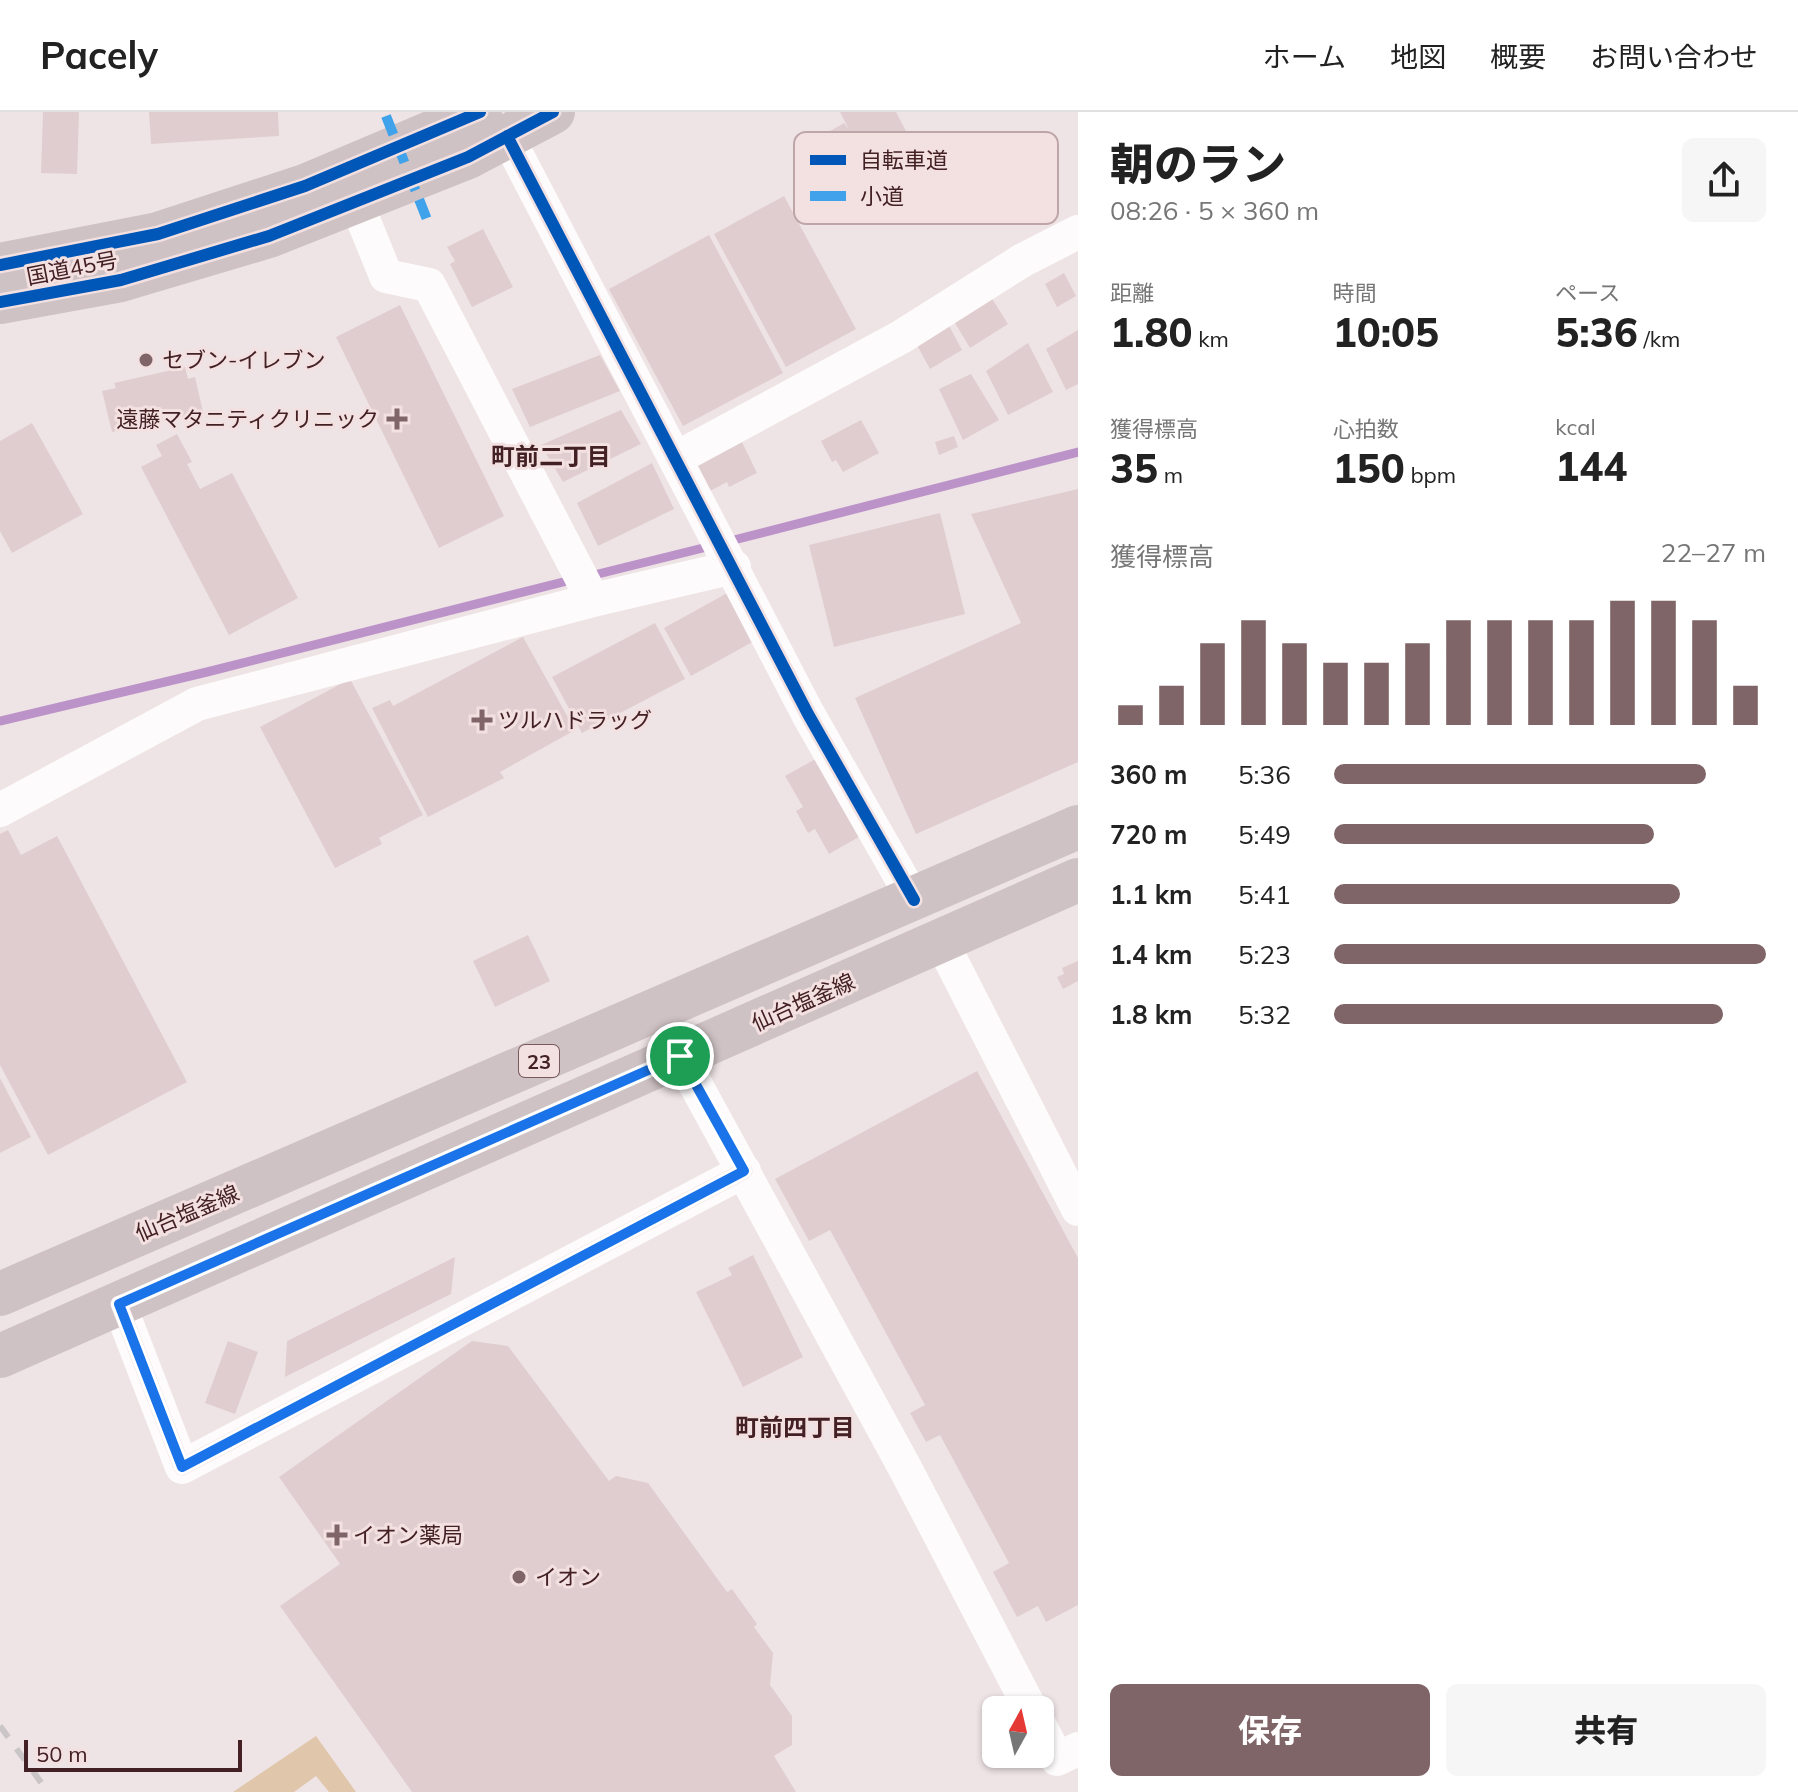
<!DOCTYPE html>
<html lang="ja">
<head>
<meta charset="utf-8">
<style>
  :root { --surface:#fff; --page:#f6f6f6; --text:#222; --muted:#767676; --line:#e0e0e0; --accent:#7f6567 }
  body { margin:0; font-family:Mulish,"Noto Sans JP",sans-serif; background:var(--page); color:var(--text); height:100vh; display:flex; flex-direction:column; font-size:30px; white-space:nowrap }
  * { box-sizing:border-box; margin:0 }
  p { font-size:26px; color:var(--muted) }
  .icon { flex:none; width:44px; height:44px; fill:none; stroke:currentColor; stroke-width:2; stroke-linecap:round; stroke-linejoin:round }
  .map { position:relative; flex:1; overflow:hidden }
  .drawer { display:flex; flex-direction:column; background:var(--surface); width:720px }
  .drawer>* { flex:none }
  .needle { width:52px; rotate:8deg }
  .tools { position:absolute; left:982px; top:1584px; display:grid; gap:16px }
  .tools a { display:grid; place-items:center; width:72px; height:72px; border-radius:12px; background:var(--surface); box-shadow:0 2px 6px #0004; font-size:40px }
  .scale { position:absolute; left:24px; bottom:20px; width:218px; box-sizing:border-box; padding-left:8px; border:4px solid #432023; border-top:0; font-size:22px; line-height:28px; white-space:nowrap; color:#432023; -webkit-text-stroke:6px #f3e0e1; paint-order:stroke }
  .pin { position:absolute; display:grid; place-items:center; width:68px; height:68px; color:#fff; margin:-34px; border:4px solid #fff; border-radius:50%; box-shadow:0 2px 8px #0007 }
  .round { display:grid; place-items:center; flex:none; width:84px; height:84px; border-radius:12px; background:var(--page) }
  .overview { display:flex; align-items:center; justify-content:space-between; height:136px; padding:0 32px }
  h1 { font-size:44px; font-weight:800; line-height:60px }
  .figures { display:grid; grid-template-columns:repeat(3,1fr); gap:12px; height:136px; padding:8px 32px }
  .figures div { display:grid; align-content:center }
  .figures b { font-size:40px; font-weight:800 }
  .figures small { font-size:22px; font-weight:400 }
  .figures p { font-size:22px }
  .chart { height:224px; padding:16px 32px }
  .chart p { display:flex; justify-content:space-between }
  .chart svg { width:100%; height:144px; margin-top:8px; stroke:var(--accent); stroke-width:6 }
  .action { display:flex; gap:16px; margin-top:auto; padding:16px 32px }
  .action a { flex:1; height:92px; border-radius:12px; background:var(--accent); color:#fff; font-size:32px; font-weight:800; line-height:92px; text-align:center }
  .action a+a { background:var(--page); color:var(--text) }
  ul { padding:0 32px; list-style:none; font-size:26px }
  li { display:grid; grid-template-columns:128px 96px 1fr; align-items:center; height:60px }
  li i { height:20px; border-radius:10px; background:var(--accent) }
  header { display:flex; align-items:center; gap:48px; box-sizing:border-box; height:112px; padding:0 40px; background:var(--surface); border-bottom:2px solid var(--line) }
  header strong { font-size:38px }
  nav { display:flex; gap:44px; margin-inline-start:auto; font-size:28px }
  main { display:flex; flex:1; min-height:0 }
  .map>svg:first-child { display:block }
  .green { fill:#e0c6aa }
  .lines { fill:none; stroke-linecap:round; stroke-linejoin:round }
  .stream { stroke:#bc93c9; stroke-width:9 }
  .building { fill:#e0cdcf }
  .street { stroke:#fdfbfb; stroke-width:34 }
  .primary { stroke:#cfc2c4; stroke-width:44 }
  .highway { stroke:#cfc2c4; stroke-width:44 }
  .rail { stroke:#cac5c6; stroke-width:6; stroke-dasharray:14 14; stroke-linecap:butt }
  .quiet { stroke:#3fa2ea; stroke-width:10; stroke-dasharray:20 10; stroke-linecap:butt }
  .cycleway-casing { stroke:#f3e0e1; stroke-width:17 }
  .cycleway { stroke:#0057b8; stroke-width:12 }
  .route-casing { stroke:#fff; stroke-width:16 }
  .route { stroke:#1a73e8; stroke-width:10 }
  .poi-dot { fill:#7f6567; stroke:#f3e0e1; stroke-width:3 }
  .labels { text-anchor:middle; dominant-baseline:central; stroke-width:6; stroke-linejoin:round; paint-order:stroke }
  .shield { fill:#f3e0e1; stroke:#785a5c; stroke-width:2 }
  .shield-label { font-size:20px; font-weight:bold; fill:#432023 }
  .street-label { font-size:22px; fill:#432023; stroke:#f3e0e1 }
  .poi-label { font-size:22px; fill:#432023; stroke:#f3e0e1; text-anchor:start }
  .neighbourhood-label { font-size:24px; font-weight:bold; fill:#432023; stroke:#f3e0e1 }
  .key { fill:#f3e0e1; stroke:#bea6a8; stroke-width:2 }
  .key-label { font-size:22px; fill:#432023 }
</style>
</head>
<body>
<header>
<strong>Pacely</strong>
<nav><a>ホーム</a><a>地図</a><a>概要</a><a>お問い合わせ</a></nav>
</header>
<main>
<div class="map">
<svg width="1078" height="1680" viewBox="0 0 1078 1680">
  <rect width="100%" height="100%" fill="#efe4e5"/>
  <!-- green -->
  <path class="green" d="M316,1624l40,56h-27l-13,-16 -22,16h-61z"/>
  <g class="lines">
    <!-- stream -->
    <path class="stream" d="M726,430l352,-90
      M590,464l121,-30
      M0,609l207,-49 368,-93"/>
  </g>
  <!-- building -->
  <path class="building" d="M43,0h36l-2,62 -36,-1z
    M149,0h129l1,24 -128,8z
    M840,0h56l21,40 -43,22 11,19 -33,19 -41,-70 33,-19 5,7z
    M784,84l72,133 -70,38 -72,-133z
    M483,117l30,58 -41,20 -22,-43 5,-3 -8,-14z
    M709,123l74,138 -100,53 -74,-137z
    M1064,161l12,23 -19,11 -12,-23z
    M991,185l17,27 -38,24 -18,-30z
    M400,193l104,211 -65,32 -103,-211z
    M947,210l15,28 -32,19 -17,-31z
    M1078,218v54l-12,6 -20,-41z
    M1028,231l25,49 -45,23 -22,-44z
    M600,243l20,36 -90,36 -18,-38z
    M185,255l3,12 7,-2 8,35 -91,20 -10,-41 14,-3 -2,-5z
    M971,262l28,46 -36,20 -24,-51z
    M621,298l20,34 -78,38 -22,-37z
    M861,308l18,33 -36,19 -7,-12 -4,2 -11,-21z
    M32,311l51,91 -71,39 -12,-22v-90z
    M177,322l15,28 -5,2 13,25 32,-16 66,125 -69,37 -88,-168 21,-11 -6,-11z
    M738,322l19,39 -28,14 -2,-5 -17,9 -18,-34z
    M954,324l4,11 -19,8 -4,-13z
    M652,351l22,46 -76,37 -21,-43z
    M1078,377v273l-162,72 -61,-136 166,-75 -50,-109z
    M940,401l25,101 -131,33 -25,-102z
    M729,480l27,48 -65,36 -27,-48z
    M655,511l30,56 -103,54 -30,-56z
    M523,525l52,93 -75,42 4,6 -76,39 -56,-109 18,-8 3,6z
    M350,567l73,136 -44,23 3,6 -47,24 -75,-141z
    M821,644l43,78 -35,20 -14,-25 -7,4 -12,-22 7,-4 -18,-31z
    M8,718l13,25 36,-19 130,246 -139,73 -48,-90v-231z
    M528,823l22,46 -55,26 -22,-46z
    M1078,849v20l-15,8 -6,-12 7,-3 -2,-6z
    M977,959l101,187v347l-32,17 -8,-16 -21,11 -24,-45 16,-9 -69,-128 -14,7 -16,-29 15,-8 -95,-175 -21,11 -34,-62z
    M0,966l31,59 -31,16z
    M753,1143l50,102 -60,30 -47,-95 36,-17 -4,-7z
    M455,1145l-4,37 -166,83 2,-36z
    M228,1229l30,11 -23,62 -30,-11z
    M472,1229l36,5 101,135 7,-5 32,7 79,109 5,-3 25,35 -3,3 19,26 -3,32 22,31v29l-18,11 22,36h-384l-132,-186 60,-42 -61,-87z"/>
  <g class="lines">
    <!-- street -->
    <path class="street" d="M507,24l301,578 106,186
      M356,90l30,74 43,9 164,315
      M675,347l226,-122 122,-77 55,-28
      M0,698l197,-106 396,-104 141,-33
      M941,829l137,268
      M658,897l22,47 225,412 126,242
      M119,1192l63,163 562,-296
      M1040,1614l17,33 21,-10"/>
    <!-- primary -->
    <path class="primary" d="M0,1182l1078,-467
      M0,1244l1078,-476"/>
    <!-- highway -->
    <path class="highway" d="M0,153l158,-31 147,-48 175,-74
      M0,190l121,-22 148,-44 199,-79 85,-45"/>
    <!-- rail -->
    <path class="rail" d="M0,1614l48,66"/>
    <!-- quiet -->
    <path class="quiet" d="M386,4l42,106"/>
    <defs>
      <path id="cycleway" d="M507,24l301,578 106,186
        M0,153l158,-31 147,-48 175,-74
        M0,190l121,-22 148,-44 199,-79 85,-45
        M119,1192l63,163 562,-296"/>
    </defs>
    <!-- cycleway casing -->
    <use href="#cycleway" class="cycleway-casing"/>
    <!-- cycleway -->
    <use href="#cycleway" class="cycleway"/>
  </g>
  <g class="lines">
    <defs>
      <path id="route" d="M680,944l64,115 -562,296 -63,-163z"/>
    </defs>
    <!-- route casing -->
    <use href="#route" class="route-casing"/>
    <!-- route -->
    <use href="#route" class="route"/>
  </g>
  <!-- markers -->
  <g class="poi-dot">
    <circle cx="146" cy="248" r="8"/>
    <path d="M393 295h8v8h8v8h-8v8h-8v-8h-8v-8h8z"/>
    <path d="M478 596h8v8h8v8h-8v8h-8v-8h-8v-8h8z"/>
    <path d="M333 1411h8v8h8v8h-8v8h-8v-8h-8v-8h8z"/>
    <circle cx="519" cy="1465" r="8"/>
  </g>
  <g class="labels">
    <!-- shield labels -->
    <rect class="shield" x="519" y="933" width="40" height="32" rx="6"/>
    <g class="shield-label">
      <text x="539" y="949">23</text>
    </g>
    <!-- street labels -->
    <g class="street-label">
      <text transform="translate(72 156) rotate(-11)">国道45号</text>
      <text transform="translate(803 890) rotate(-24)">仙台塩釜線</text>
      <text transform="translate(187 1101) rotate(-23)">仙台塩釜線</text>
    </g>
    <!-- poi labels -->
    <g class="poi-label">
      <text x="162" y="248">セブン-イレブン</text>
      <text x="379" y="307" text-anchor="end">遠藤マタニティクリニック</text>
      <text x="498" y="608">ツルハドラッグ</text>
      <text x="353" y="1423">イオン薬局</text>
      <text x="535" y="1465">イオン</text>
    </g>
    <!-- neighbourhood labels -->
    <g class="neighbourhood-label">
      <text x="551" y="344">町前二丁目</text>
      <text x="795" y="1315">町前四丁目</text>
    </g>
  </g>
  <!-- legend -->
  <rect x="794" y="20" width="264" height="92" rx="12" class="key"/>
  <rect x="810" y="43" width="36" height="10" fill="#0057b8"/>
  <rect x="810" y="79" width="36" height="10" fill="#3fa2ea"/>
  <g class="key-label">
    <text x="860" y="56">自転車道</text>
    <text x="860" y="92">小道</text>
  </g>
</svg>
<div class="tools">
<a><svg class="needle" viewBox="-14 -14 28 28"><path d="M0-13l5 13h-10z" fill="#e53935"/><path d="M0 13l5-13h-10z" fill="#767676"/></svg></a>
</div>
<div class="scale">50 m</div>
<div class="pin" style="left:680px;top:944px;background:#1e9e55"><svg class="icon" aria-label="arrive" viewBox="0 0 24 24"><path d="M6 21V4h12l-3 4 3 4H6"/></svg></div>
</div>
<section class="drawer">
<div class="overview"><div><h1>朝のラン</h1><p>08:26 · 5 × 360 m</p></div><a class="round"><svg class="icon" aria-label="share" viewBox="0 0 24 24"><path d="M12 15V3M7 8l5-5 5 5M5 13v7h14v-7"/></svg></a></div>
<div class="figures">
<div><p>距離</p><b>1.80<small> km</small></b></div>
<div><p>時間</p><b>10:05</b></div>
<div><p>ペース</p><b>5:36<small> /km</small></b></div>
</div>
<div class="figures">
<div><p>獲得標高</p><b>35<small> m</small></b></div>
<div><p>心拍数</p><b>150<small> bpm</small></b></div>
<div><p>kcal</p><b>144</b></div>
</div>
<div class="chart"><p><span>獲得標高</span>22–27 m</p>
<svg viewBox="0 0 160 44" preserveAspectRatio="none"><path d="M5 44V38M15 44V32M25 44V19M35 44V12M45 44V19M55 44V25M65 44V25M75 44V19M85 44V12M95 44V12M105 44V12M115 44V12M125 44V6M135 44V6M145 44V12M155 44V32"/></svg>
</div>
<ul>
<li><b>360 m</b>5:36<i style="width:86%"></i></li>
<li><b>720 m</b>5:49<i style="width:74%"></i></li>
<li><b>1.1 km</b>5:41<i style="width:80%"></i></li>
<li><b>1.4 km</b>5:23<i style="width:100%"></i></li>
<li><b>1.8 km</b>5:32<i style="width:90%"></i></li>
</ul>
<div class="action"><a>保存</a><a>共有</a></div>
</section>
</main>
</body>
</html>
